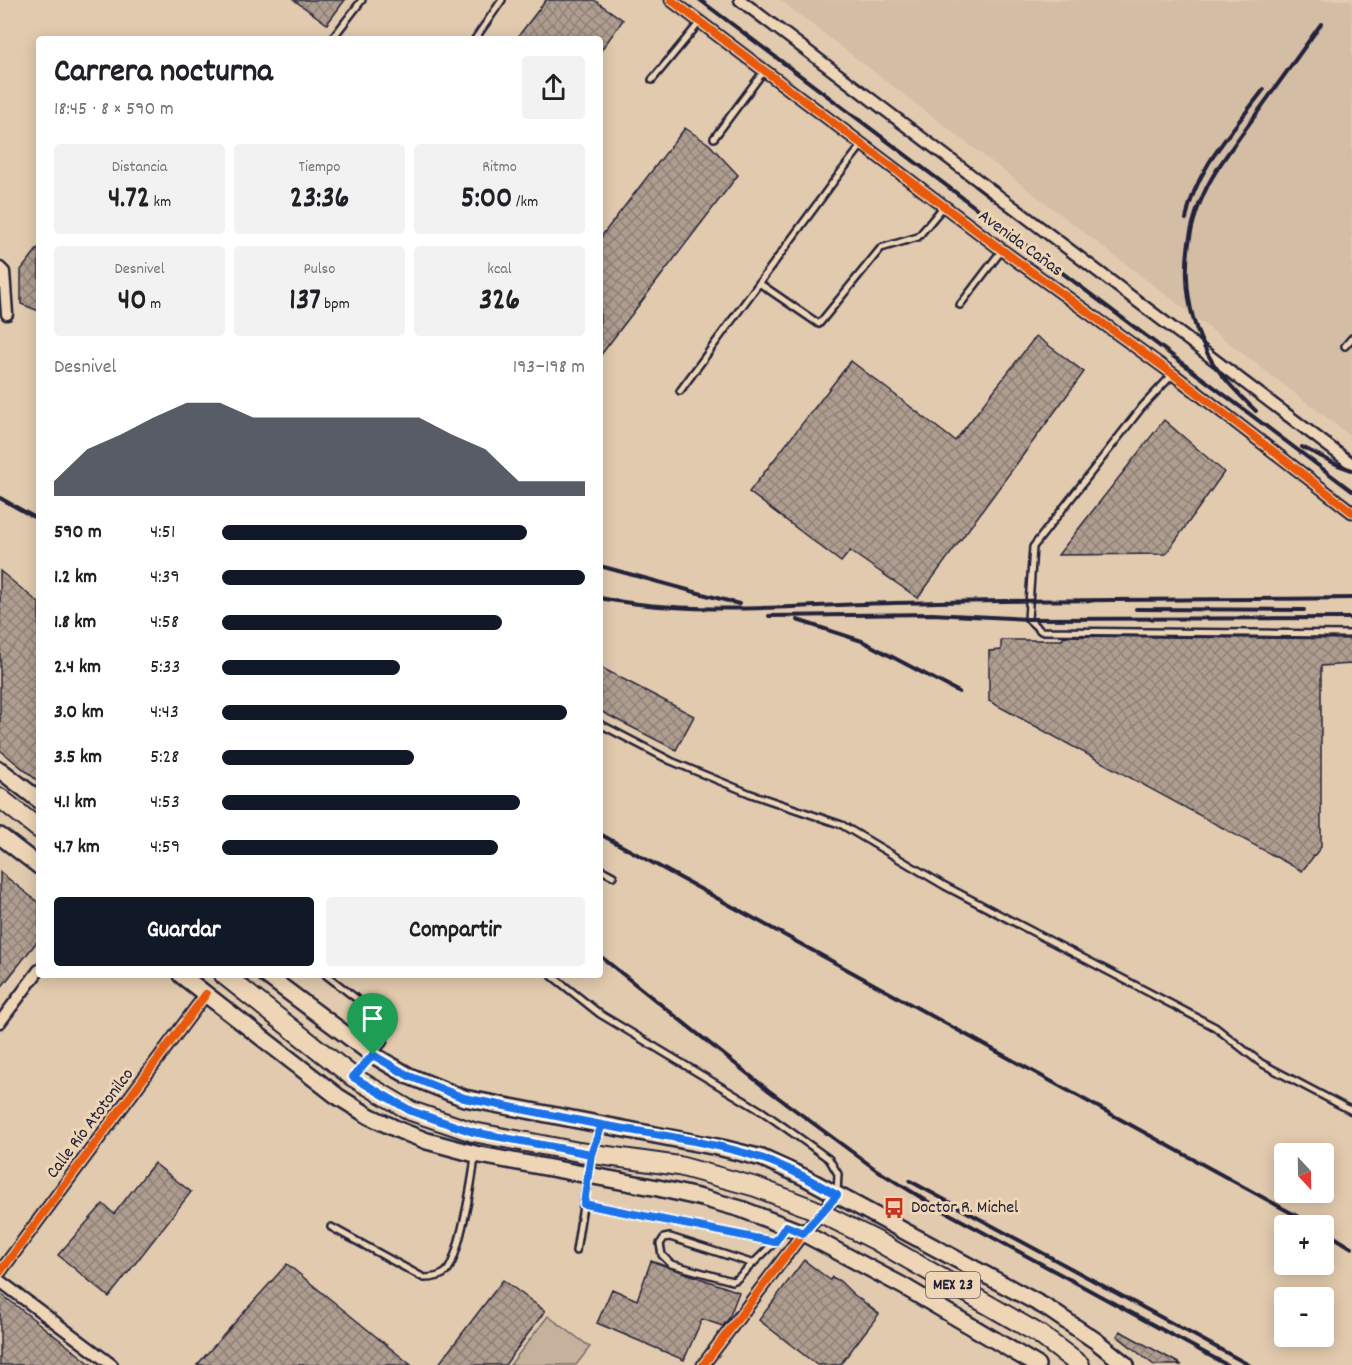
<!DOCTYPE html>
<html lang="es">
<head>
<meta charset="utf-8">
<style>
  :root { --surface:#fff; --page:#f2f2f2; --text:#202124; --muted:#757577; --accent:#111827 }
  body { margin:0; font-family:Dekko,sans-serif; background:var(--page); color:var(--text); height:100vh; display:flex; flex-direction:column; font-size:22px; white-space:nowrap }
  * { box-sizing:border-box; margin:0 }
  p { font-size:20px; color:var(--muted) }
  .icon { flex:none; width:33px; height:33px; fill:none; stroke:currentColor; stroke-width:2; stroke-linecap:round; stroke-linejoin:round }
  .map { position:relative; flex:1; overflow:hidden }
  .drawer { position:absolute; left:36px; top:36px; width:567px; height:942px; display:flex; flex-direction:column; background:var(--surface); border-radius:6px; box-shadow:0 3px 15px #0003 }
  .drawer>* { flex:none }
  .needle { width:39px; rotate:158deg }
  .buttons { position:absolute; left:1274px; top:1143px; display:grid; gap:12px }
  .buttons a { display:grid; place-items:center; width:60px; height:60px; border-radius:6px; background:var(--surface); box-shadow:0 3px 15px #0003; font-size:30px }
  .pin { position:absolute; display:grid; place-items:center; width:51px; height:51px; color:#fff; margin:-62px -26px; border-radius:50% 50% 50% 0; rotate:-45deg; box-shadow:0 0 6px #0007 }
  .pin .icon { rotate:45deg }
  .round { display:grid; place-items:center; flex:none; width:63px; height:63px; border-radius:6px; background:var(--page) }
  .overview { display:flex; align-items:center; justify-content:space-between; height:102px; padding:0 18px }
  h1 { font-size:33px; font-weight:700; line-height:45px }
  .metrics { display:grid; grid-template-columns:repeat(3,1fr); gap:9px; height:102px; padding:6px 18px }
  .metrics div { display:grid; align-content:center; border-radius:6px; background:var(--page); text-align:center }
  .metrics b { font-size:30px; font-weight:700 }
  .metrics small { font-size:16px; font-weight:400 }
  .metrics p { font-size:16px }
  .chart { height:168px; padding:12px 18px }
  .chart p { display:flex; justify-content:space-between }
  .chart svg { width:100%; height:108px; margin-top:6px; fill:var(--accent); opacity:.7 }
  .cta { display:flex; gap:12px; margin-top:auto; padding:12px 18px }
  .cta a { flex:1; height:69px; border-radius:6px; background:var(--accent); color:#fff; font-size:24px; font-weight:700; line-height:69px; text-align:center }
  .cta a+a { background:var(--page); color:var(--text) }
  ul { padding:0 18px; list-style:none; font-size:20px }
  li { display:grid; grid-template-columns:96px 72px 1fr; align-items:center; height:45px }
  li i { height:15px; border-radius:8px; background:var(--accent) }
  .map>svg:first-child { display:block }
  .built { fill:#d3bda5 }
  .garden { fill:#c6b19d; stroke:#746a6c; stroke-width:1.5 }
  .building { fill:url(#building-cross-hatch); stroke:#22223b; stroke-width:1.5 }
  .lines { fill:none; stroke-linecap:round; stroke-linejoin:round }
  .service-casing { stroke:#22223b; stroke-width:10 }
  .minor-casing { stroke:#22223b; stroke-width:15 }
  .secondary-casing { stroke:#22223b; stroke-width:20 }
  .primary-casing { stroke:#22223b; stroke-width:22 }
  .service { stroke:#eed5b6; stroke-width:5 }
  .minor { stroke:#eed5b6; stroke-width:10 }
  .secondary { stroke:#eed5b6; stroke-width:15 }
  .primary { stroke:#eed5b6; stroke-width:18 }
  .rail { stroke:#22223b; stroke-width:4 }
  .cycleway-casing { stroke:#eed5b6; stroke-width:11 }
  .cycleway { stroke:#e8590c; stroke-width:8 }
  .route-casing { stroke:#fff; stroke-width:12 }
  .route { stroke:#1a73e8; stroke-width:8 }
  .labels { text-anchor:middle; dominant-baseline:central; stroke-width:6; stroke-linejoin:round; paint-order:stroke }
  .shield { fill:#eed5b6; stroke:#5f5860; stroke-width:1.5 }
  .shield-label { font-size:16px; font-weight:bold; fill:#22223b }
  .street-label { font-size:18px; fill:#22223b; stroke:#eed5b6 }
  .poi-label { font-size:18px; fill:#22223b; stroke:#eed5b6; text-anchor:start }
</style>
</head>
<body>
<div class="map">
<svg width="1352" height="1365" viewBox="0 0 1352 1365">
  <defs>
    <pattern id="building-cross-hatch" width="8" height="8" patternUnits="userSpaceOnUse" patternTransform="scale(1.5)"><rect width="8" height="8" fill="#af9e90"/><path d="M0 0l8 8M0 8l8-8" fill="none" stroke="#8e8077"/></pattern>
  </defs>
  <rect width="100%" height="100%" fill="#e2caae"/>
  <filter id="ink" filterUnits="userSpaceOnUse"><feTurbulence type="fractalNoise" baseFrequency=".0167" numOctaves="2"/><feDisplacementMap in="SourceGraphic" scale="12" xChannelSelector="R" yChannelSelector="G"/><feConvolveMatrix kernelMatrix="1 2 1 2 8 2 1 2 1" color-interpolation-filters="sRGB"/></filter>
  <g filter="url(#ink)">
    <!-- built -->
    <path class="built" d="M780,0h572v437z"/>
    <!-- garden -->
    <path class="garden" d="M548,1316l42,31 -14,18h-66z"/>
    <!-- building -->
    <path class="building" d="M294,0h51l-18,24z
      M546,0h48l29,20 -23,32v-13h-84z
      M685,128l24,16 29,31 -138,181v-118z
      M39,247v64l-18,-7v-34z
      M1036,336l48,36 -166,226 -68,-47 -9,11 -92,-70 102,-131 104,80z
      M1164,420l60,52 -58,82 -108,1z
      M0,571l39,32v179l-39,-32z
      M1064,636l288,3v25l-31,2v181l-19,24 -313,-170v-50l12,-1v-10h61z
      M600,667l94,49 -18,34 -76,-39z
      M0,872l39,31v36l-39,50z
      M154,1163l37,29 -82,105 -51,-42 45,-51 11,10z
      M804,1260l26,20 2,-3 8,4 13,13 26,20 -39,51h-23l-58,-45z
      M651,1261l88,31 -10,26 -6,8 -21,-7 -18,41 -87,-37 15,-34 25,11z
      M287,1264l124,101h-214z
      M503,1280l42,31 -40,54h-67z
      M0,1293l92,72h-92z
      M1120,1331l62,34h-28l-37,-29z"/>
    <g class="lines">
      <defs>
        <path id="service" d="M332,39l30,-39
          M475,39l27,-39
          M652,80l48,-58
          M714,138l50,-67
          M759,283l60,41 62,-76 37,-11 26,-31
          M960,305l42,-55
          M1345,346l7,-8
          M1173,374l-31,33 -109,140 -5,72 13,12 311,3
          M680,391l154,-210 28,-36
          M600,724l71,37 80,33 91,31 103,61 270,141 46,36 91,48
          M600,869l13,7
          M326,975l63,49 -6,19 -28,32
          M551,975l49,39 163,98 48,34 18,13 9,15 -1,19
          M584,1204l191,38 10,-15
          M331,1227l93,51c7,0 16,-1 22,-6 13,-12 27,-96 29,-116
          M576,1251l15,-97 10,-28
          M751,1263l-81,-26 -6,1 -4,6 2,11 9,9 61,17 5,-2 38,-37"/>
        <path id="minor" d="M671,0l331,250 171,124 179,138
          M740,0l612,464
          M0,268l4,4 3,42
          M0,1022l39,-52
          M0,1272l206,-278
          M0,1281l112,84
          M703,1365l100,-132 34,-38"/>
        <path id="secondary" d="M0,770l39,30
          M0,836l39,30
          M181,975l156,121 32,20 32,15 26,10 48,13 183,34 44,10 39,11 62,24 100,53 134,79
          M266,975l107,80 36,21 55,22 258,50 40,10 42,19 243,131 49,33 30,24"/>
        <path id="primary" d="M0,798l39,31
          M224,975l129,102 58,34 62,21 106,20 100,14 77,21 57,22 62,31 164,94 41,31"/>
      </defs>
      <!-- service casing -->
      <use href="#service" class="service-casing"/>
      <!-- minor casing -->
      <use href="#minor" class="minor-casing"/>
      <!-- secondary casing -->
      <use href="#secondary" class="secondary-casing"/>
      <!-- primary casing -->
      <use href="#primary" class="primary-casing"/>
      <!-- service -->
      <use href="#service" class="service"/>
      <!-- minor -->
      <use href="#minor" class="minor"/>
      <!-- secondary -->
      <use href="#secondary" class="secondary"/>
      <!-- primary -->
      <use href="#primary" class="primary"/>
      <!-- rail -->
      <path class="rail" d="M700,0l652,491
        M1186,219c9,-50 49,-91 78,-130
        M1256,411c-16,-15 -31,-30 -43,-48 -34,-54 -34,-122 -5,-178 10,-20 25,-38 38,-57 25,-34 50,-69 75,-104
        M1302,447l36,18 14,5
        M0,498l39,22
        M600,566l139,38
        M600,598c97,19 196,7 294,5 153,-4 305,-3 458,-5
        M1136,609l168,1
        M769,616l163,-2 96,5 324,-1
        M797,620l65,21 97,51
        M600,834l715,392
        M600,956l168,134 110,81 57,35 292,159
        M910,1181l339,184
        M1323,1230l29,18"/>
      <defs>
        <path id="cycleway" d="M671,0l331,250 171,124 179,138
          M0,1272l206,-278
          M703,1365l100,-132 34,-38"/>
      </defs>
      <!-- cycleway casing -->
      <use href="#cycleway" class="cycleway-casing"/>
      <!-- cycleway -->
      <use href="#cycleway" class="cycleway"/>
    </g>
  </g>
  <g class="lines" filter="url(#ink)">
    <defs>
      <path id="route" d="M373,1055l36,21 55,22 138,27 -11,29 -7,50 191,38 11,-16 17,7 34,-38c-25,-14 -49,-28 -76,-37 -51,-17 -106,-23 -159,-33l-11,29 -118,-22 -62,-21 -58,-34 20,-22"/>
    </defs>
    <!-- route casing -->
    <use href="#route" class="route-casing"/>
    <!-- route -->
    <use href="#route" class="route"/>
  </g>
  <!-- icons -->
  <defs>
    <symbol id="bus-bare" viewBox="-9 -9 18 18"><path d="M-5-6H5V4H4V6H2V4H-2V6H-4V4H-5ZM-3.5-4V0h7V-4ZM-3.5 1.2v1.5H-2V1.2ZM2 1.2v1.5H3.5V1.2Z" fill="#c8321e" stroke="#eed5b6" stroke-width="2.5" paint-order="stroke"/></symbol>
  </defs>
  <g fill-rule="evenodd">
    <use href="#bus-bare" x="879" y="1193" width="30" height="30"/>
  </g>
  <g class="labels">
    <!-- shield labels -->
    <rect class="shield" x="926" y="1272" width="54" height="26" rx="4.5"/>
    <g class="shield-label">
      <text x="953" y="1285">MEX 23</text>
    </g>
    <!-- street labels -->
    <g class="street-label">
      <text transform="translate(1020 244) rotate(36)">Avenida Cañas</text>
      <text transform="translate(91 1124) rotate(-53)">Calle Río Atotonilco</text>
    </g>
    <!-- poi labels -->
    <g class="poi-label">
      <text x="911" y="1208">Doctor R. Michel</text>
    </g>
  </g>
</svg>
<div class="buttons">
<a><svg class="needle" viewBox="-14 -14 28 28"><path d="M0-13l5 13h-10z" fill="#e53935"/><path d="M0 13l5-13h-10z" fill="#757577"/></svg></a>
<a>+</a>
<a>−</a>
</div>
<div class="pin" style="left:373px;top:1055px;background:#1e9e55"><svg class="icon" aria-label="arrive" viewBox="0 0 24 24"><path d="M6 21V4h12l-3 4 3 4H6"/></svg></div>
<section class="drawer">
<div class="overview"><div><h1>Carrera nocturna</h1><p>18:45 · 8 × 590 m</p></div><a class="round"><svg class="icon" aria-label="share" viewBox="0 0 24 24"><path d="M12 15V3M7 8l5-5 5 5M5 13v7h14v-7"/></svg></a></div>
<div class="metrics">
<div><p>Distancia</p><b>4.72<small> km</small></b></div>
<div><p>Tiempo</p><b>23:36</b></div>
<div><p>Ritmo</p><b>5:00<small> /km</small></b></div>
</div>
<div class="metrics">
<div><p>Desnivel</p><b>40<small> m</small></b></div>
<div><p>Pulso</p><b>137<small> bpm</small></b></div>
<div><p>kcal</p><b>326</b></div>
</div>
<div class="chart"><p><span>Desnivel</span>193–198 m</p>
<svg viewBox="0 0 160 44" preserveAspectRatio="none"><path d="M0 44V38L10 25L20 19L30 12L40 6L50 6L60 12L70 12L80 12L90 12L100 12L110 12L120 19L130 25L140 38L150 38L160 38V44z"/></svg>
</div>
<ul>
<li><b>590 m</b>4:51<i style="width:84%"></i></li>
<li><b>1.2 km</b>4:39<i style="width:100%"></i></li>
<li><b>1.8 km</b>4:58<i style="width:77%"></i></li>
<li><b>2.4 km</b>5:33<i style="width:49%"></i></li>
<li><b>3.0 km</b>4:43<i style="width:95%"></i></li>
<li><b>3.5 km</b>5:28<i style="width:53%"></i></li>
<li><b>4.1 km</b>4:53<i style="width:82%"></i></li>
<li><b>4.7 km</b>4:59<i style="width:76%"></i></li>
</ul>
<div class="cta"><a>Guardar</a><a>Compartir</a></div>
</section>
</div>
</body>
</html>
